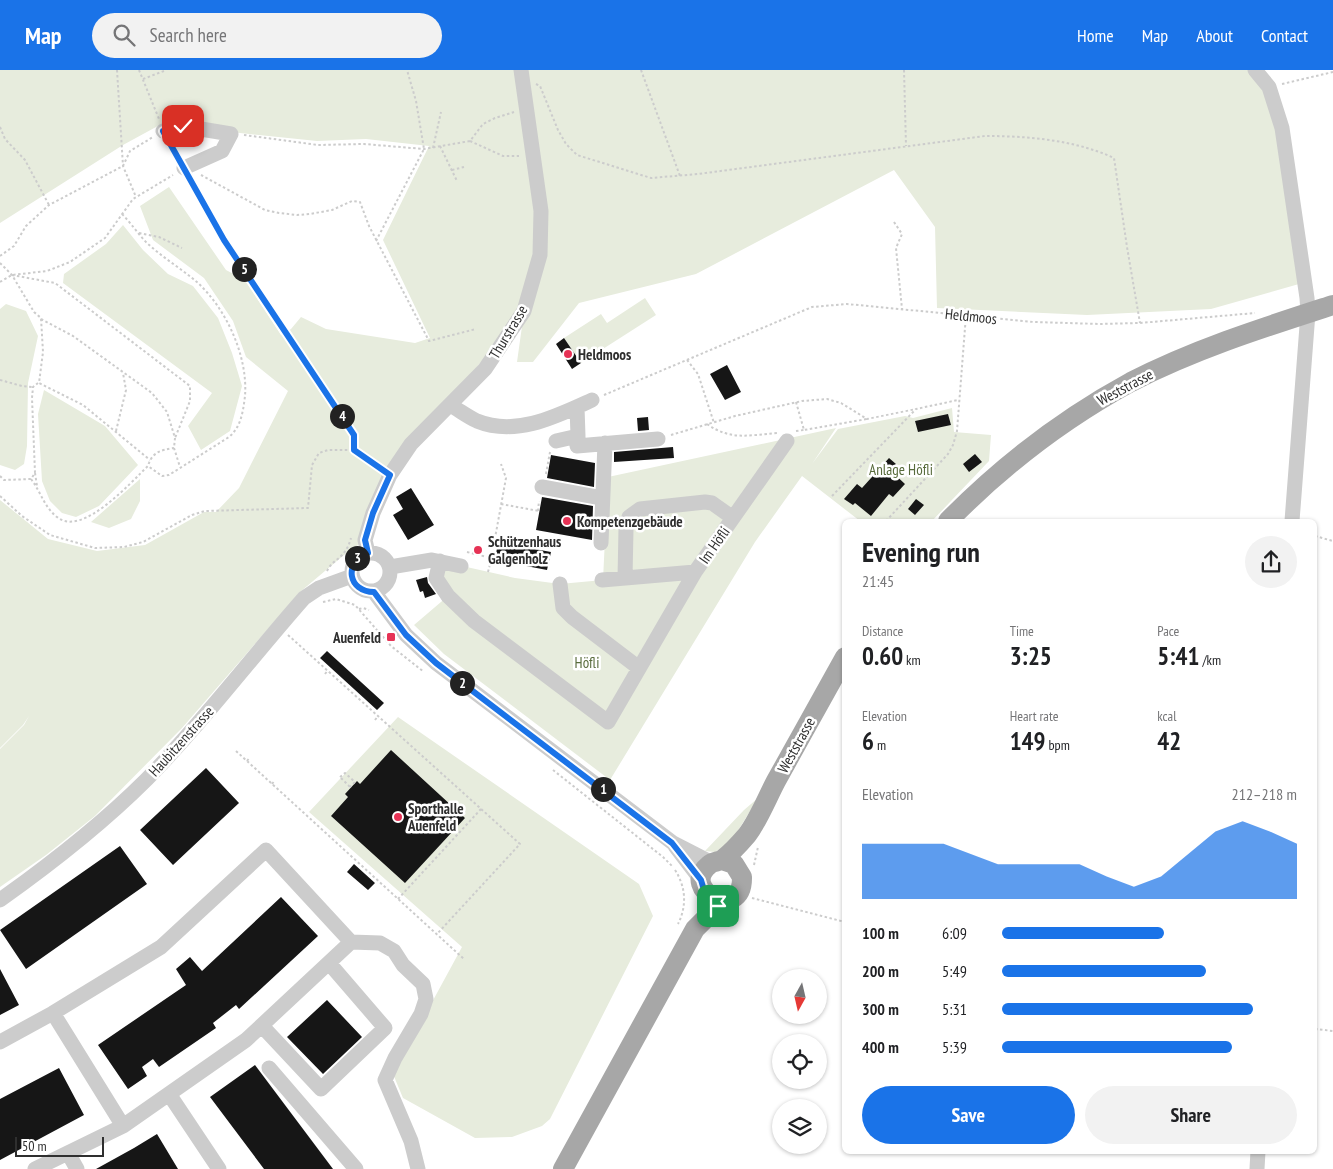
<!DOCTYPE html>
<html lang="en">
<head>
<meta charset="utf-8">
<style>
  :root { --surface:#fff; --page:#f2f2f2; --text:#202124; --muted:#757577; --accent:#1a73e8 }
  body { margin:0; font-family:"PT Sans Narrow",sans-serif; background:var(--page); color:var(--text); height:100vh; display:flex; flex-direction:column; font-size:19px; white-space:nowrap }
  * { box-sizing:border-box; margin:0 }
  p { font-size:16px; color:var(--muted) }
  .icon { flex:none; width:28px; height:28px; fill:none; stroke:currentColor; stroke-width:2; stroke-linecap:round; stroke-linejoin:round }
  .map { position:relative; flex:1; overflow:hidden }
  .drawer { position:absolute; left:842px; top:449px; width:475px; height:635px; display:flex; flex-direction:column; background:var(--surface); border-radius:8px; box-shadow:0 1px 4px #0004 }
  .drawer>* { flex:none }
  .needle { width:32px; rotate:188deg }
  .tools { position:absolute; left:772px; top:899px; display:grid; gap:10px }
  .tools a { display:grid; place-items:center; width:55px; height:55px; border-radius:50%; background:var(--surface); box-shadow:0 1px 4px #0004; font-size:25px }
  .scale { position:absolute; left:15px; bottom:12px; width:89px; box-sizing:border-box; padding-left:5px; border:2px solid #2f2f2f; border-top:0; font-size:14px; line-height:18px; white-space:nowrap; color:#2f2f2f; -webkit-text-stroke:4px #fff; paint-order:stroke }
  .pin { position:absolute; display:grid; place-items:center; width:42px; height:42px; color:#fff; margin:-21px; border-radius:10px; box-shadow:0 2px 8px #0006 }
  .km { position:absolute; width:25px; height:25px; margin:-12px; border-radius:50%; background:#222; color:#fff; font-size:14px; line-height:25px; text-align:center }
  .round { display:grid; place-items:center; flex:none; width:52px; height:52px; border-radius:26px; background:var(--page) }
  .summary { display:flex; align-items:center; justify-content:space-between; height:85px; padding:0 20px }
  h1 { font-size:28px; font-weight:600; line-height:38px }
  .figures { display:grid; grid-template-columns:repeat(3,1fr); gap:8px; height:85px; padding:5px 20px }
  .figures div { display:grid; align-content:center }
  .figures b { font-size:25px; font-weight:600 }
  .figures small { font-size:14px; font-weight:400 }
  .figures p { font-size:14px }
  .chart { height:140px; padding:10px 20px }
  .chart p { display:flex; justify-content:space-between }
  .chart svg { width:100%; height:90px; margin-top:5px; fill:var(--accent); opacity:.7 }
  .action { display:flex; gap:10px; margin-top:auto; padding:10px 20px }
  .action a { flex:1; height:58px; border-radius:30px; background:var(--accent); color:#fff; font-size:20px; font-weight:600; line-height:58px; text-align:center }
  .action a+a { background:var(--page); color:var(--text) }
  ul { padding:0 20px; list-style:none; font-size:16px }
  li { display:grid; grid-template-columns:80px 60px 1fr; align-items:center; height:38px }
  li i { height:12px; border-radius:6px; background:var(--accent) }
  header { display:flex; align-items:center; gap:30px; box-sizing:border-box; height:70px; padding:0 25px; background:var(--accent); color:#fff }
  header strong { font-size:24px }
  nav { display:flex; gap:28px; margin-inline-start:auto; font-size:18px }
  .search { width:350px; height:45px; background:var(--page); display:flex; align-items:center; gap:12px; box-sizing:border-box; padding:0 18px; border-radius:28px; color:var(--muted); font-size:19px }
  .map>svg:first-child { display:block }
  .green { fill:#e7ecdd }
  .building { fill:#161616 }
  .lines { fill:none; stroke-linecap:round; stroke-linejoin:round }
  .path { stroke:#ccc; stroke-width:2; stroke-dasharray:2.5 2.5; stroke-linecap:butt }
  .minor { stroke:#ccc; stroke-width:15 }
  .major { stroke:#a7a7a7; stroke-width:20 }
  .route-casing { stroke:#fff; stroke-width:10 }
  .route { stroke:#1a73e8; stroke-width:6 }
  .poi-dot { fill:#e63255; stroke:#fff; stroke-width:2 }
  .labels { text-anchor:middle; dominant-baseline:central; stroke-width:5; stroke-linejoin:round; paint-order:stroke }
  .street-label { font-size:15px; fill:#2f2f2f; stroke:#fff }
  .poi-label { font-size:15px; font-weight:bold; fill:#2f2f2f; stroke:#fff; text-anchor:start }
  .park-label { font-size:15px; fill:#586b3c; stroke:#fff }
</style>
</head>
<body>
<header>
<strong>Map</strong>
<div class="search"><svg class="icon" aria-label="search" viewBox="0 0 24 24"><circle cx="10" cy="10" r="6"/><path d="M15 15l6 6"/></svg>Search here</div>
<nav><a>Home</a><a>Map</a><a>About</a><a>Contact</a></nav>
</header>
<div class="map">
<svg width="1333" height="1099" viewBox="0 0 1333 1099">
  <rect width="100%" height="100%" fill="#fff"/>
  <!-- green -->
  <path class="green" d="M0,0h1255l14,17 37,195 -95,27 -124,6 -150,-7 -2,-81 -41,-57 -198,104 -117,29 -46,59h-16l7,-50 -113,132 -46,96 -21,15 -44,37 -118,136 -87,88 -49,39 -46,32v-138l24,-24 5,-9 -6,9 -23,23v-248l48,39 49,12 48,-6 59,-33h12l23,-24 49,-97 -42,-34 -13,-36 -29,-43 -51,-38 -13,-34 29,-19 57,83 19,10 36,55 10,-6 10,-12 25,12 89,14 15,-5 -47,-98 46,-94 -63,-7 -49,2 -77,-8 -73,-12 -44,24 -123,78z
    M123,155l20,25 25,24 25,12 25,32 14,35 10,33 -12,45 -29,19 -13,-24 24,-33 -149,-110 1,-9 42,-30z
    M645,228l11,17 -75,48 -17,-25 37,-24 6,9z
    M6,234l20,7 12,25 -10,47 -1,63 -3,18 -9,6 -15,-5v-156z
    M44,320l61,36 33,39 -39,41 -23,11 -14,-4 -12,-12 -8,-20 -4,-67z
    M952,338l2,24 37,3 -2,26 -57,60h-72l-58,-45 -47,66 -145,238 -166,-126 -30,-29 34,-29 -8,-35 75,17 45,6 43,-4 5,-103 228,-49 -24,36 26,-35 67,-13 8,2z
    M140,409v22l-9,18 -22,9 -18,-6z
    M398,647l241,167 14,32 -103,203 -8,7 -30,11 -37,1 -72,-40 -10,-24 69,-127 -153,-135z
    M758,728l-27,44 -16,10 -10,-1 39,-41z"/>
  <!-- building -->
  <path class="building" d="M564,268l17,25 -9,6 -16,-25z
    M727,295l14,27 -16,8 -15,-26z
    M948,344l3,11 -33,7 -3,-11z
    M648,347l1,13 -11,1 -1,-13z
    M673,377l1,11 -60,4v-10z
    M975,384l7,8 -13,10 -6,-8z
    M551,385l44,8 -1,24 -47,-9z
    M889,388l7,6 -6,6 15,14 -12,13 -4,-3 -18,22 -16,-13 -2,2 -9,-6 13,-15 5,4z
    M411,418l23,37 -26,15 -15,-25 10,-6 -7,-12z
    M542,427l51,9 -1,34 -56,-10z
    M916,429l8,6 -9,10 -7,-6z
    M498,472l53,10 -4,18 -52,-10z
    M427,507l1,6 8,11 -11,4 -2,-7 -3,1 -4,-12z
    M327,581l57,52 -7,7 -57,-52z
    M391,680l74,68 -60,65 -74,-67 17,-19 -3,-3 12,-13 3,3z
    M206,698l33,35 -66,62 -33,-35z
    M120,776l27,38 -121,85 -26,-39z
    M354,794l21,19 -7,7 -21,-18z
    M281,827l37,39 -79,73 -3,-4 -23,18 3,5 -57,39 -6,-8 -11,8 5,9 -19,13 -30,-44 88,-60 -10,-16 14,-12 12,14z
    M0,899l19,36 -19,10z
    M327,930l35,37 -39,37 -36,-37z
    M255,995l78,104h-69l-54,-72z
    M59,998l25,47 -84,45v-61z
    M157,1064l21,35h-82l38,-21z"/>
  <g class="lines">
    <!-- path -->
    <path class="path" d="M117,0l6,96 13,31
      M139,0l20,49
      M641,0l39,106
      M904,0l2,76
      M143,9l21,-8
      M536,14l4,2 18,44 8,14 11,11 74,23 47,-4 287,-38c43,0 90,4 129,22l13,89 13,76
      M1282,14l51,-12
      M0,57l5,12 20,21 24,45
      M244,65l74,10 46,-1 60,5 46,-8 13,-17 12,-6 19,-6
      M470,71l33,15h16
      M170,73l8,14
      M440,76l17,35
      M433,78l8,-36
      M452,100l12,-3
      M201,105l64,35 14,3 18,2 13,-1 22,-4 20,-9 8,1 9,24 60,115 47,-12
      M191,110l33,59 131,196v15l25,17
      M122,144c9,9 16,20 25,29 16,15 35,26 51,40 29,27 50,74 47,113 -2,16 -4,31 -16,41l-60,38 -7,1 -14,-10
      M894,152l8,12 -6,14 6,61
      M139,163l20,4 23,11
      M376,171l48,-92 -8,-48 -9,-31
      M0,186l14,-10 12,-20 23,-21 74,-39 7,-15 23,-14
      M0,193l12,12 22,37 7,6 2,34 -4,31 44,22 67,55
      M12,205l43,8 135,103v15l-15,37
      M0,212l12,-7 35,-4 23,-9 35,-24 28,-39 40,-24
      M41,249l32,17 79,57 15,19 8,26 -1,10 6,19
      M687,290l11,14 16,49
      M0,310l22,6 10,1
      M604,325l208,-88 35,-3 187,18 66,2 40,-1 115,-10
      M796,332l8,28 63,-11
      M707,354c24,17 42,11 70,9
      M116,361l10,-41 -3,-17
      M796,361l8,-1
      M671,365l64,-19 67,-15 25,-2 14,4 26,16 49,-10
      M35,403l2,13
      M546,404l4,-22
      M0,406l4,4 27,-1 4,-6 -3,-75 1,-11 5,-4
      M31,409c10,13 13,28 26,38 25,21 74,-35 91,-51 4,-14 13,-16 26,-18
      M0,426l22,20 28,19 45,13 29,-1 19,-5 49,-27 13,-4 103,-3 4,-43 7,-12 9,-3h26
      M832,426l84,-87 42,-9
      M501,434l38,7
      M538,441l1,-10
      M886,451l62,-67 5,-9 4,-14 9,-116
      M1315,466l18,5
      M493,479l13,-71 -5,-14
      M467,482l24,6
      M327,501c6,-13 18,-11 24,-33
      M488,502l4,-15
      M323,532l13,-3 19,6 36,41 33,26
      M359,539l4,-1 6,2
      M288,565l232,209 -83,90
      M325,604l3,-4
      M375,650l3,-4
      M236,681l229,209
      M247,691l3,-4
      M553,700l110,87 9,9
      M340,707l5,-4 10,9 -5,5
      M341,708l9,9
      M272,714l3,-4
      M754,795l4,-18
      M675,800c11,17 12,36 3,54
      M752,828l93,24
      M398,829l83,-90
      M1315,959l18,2"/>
    <!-- minor -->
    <path class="minor" d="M1255,0l14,17 13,41 25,170 1,15 -16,208
      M163,61l20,-5 48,8 -9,17 -38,17
      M450,335c9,5 18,12 27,16 39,16 80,-5 115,-21
      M578,366l-1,10 81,-7
      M556,371l22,-5 -1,-29
      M542,417l60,11
      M601,473l4,-100
      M352 502a19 19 0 1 1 38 0a19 19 0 1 1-38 0Z
      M368,483l-3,-13 8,-27 17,-38 21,-31 74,-75 39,-58 16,-56 1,-44 -20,-141
      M440,491l-4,17 12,18 26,25 134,101 87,-150
      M390,497l42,-7 29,6
      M625,508l1,-49 3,-12 11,-8 65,-7 7,1 21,15
      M602,510l93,-8 92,-131
      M560,514l3,24 9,9 67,51
      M374,522l32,43 30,28 237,180 39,20
      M675,776l26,34
      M0,830c52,-37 102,-76 147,-121 56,-57 104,-121 157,-181l15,-10 33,-12
      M351,872l29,1 14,8 9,14 20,19 3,15 -5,15 -26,44 -10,22 26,61 7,28
      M53,943l70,113
      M262,956l59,63 64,-61 -56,-65
      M0,972l53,-29 108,-66 105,-97 85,92 -105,98 -123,86 -88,43
      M269,998l87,101
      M169,1024l50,75
      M68,1083l9,16
      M1257,1099l1,-18"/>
    <!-- major -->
    <path class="major" d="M948,451c54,-55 115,-102 183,-139 64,-33 134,-55 202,-77
      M722,790l12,4 8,13c1,46 -64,13 -33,-12 4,-4 10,-3 14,-6 8,-6 18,-17 24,-24 12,-16 20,-37 29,-54 23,-41 46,-83 69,-124
      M563,1099l132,-240 29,-29"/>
  </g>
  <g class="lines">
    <defs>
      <path id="route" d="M183,56l-20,5 61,109 130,195v15l36,25 -17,38 -8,27 3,13c-25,9 -20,39 6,39l32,43 30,28 236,180 29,37 3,10 9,8 11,2 -6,6"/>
    </defs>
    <!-- route casing -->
    <use href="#route" class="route-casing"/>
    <!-- route -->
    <use href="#route" class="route"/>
  </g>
  <!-- markers -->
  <g class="poi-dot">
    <circle cx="568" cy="284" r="5"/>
    <circle cx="567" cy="451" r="5"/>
    <circle cx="478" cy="480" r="5"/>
    <rect x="386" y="562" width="10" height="10" rx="2.5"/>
    <circle cx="398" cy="747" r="5"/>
  </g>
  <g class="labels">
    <!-- street labels -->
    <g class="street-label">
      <text transform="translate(971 246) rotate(6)">Heldmoos</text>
      <text transform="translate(508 262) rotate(-59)">Thurstrasse</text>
      <text transform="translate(1125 317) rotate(-28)">Weststrasse</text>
      <text transform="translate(714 475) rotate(-55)">Im Höfli</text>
      <text transform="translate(181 671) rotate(-48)">Haubitzenstrasse</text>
      <text transform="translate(796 675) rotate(-61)">Weststrasse</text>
    </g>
    <!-- poi labels -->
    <g class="poi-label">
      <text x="578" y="284">Heldmoos</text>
      <text x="577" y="451">Kompetenzgebäude</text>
      <text x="488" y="471">Schützenhaus<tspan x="488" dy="17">Galgenholz</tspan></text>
      <text x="381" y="567" text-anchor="end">Auenfeld</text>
      <text x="408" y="738">Sporthalle<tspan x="408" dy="17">Auenfeld</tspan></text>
    </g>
    <!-- park labels -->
    <g class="park-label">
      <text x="901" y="399">Anlage Höfli</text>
      <text x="587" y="592">Höfli</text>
    </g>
  </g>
</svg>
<div class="tools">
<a><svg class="needle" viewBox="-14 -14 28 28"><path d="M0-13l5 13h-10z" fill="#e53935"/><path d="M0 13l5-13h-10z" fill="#757577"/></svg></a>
<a><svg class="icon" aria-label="locate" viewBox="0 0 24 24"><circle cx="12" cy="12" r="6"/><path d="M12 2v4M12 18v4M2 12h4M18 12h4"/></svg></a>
<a><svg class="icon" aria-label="layers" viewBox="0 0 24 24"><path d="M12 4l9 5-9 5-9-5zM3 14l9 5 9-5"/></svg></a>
</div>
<div class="scale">50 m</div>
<div class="pin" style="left:718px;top:836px;background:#1e9e55"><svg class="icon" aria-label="arrive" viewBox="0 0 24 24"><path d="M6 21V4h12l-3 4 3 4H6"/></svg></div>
<div class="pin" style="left:183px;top:56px;background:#d93025"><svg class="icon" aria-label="check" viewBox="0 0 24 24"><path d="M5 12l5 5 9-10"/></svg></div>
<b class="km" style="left:603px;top:719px">1</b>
<b class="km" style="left:462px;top:613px">2</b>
<b class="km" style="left:357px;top:488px">3</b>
<b class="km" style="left:342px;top:346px">4</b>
<b class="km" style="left:244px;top:199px">5</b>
<section class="drawer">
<div class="summary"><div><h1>Evening run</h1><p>21:45</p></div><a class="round"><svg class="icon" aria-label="share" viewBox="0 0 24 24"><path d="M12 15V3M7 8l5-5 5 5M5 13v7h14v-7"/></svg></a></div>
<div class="figures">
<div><p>Distance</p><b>0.60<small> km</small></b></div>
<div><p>Time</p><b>3:25</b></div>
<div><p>Pace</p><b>5:41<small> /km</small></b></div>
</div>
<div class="figures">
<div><p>Elevation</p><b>6<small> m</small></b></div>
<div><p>Heart rate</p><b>149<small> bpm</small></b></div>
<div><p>kcal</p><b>42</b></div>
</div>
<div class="chart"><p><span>Elevation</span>212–218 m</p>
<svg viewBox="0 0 160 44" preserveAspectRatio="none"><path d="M0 44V17L10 17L20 17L30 17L40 22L50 27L60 27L70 27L80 27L90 33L100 38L110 33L120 22L130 11L140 6L150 11L160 17V44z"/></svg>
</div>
<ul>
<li><b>100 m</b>6:09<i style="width:55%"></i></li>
<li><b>200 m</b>5:49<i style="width:69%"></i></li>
<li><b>300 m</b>5:31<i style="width:85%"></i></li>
<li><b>400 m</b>5:39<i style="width:78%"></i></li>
</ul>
<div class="action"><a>Save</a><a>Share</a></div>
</section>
</div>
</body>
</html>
